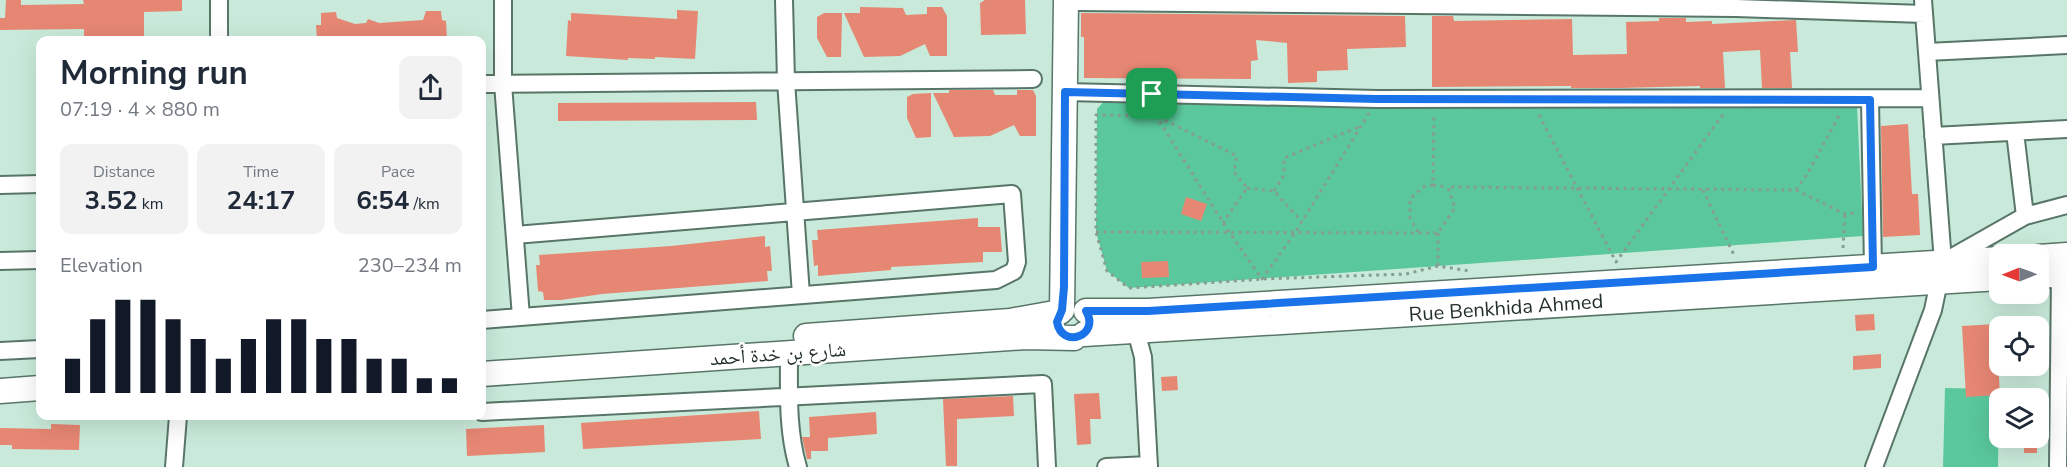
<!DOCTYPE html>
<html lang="en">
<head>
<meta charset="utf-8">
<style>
  :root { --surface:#fff; --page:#f2f2f3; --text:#1f2937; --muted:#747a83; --accent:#111827 }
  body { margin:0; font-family:"Nunito Sans","Noto Naskh Arabic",sans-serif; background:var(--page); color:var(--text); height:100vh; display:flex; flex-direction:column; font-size:22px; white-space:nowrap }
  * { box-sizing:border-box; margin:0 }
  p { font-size:20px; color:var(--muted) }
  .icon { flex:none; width:33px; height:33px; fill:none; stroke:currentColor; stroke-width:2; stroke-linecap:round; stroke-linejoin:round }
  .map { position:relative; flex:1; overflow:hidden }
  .sheet { position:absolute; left:36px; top:36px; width:450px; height:384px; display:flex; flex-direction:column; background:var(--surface); border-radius:12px; box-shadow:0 6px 24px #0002 }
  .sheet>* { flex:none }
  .needle { width:39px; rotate:269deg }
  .fabs { position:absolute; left:1989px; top:244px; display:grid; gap:12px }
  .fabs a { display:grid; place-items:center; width:60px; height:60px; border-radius:12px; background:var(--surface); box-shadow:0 6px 24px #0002; font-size:30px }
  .pin { position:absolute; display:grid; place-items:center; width:51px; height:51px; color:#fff; margin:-26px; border-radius:12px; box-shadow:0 3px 9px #0006 }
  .round { display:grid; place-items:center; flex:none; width:63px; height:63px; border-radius:12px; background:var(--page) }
  .overview { display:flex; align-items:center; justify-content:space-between; height:102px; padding:0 24px }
  h1 { font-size:33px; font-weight:700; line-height:45px }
  .figures { display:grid; grid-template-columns:repeat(3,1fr); gap:9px; height:102px; padding:6px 24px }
  .figures div { display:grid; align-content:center; border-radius:12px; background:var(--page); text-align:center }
  .figures b { font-size:26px; font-weight:700 }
  .figures small { font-size:16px; font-weight:400 }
  .figures p { font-size:16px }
  .chart { height:168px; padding:12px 24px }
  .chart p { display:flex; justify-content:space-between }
  .chart svg { width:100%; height:108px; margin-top:6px; stroke:var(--accent); stroke-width:6 }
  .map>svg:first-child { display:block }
  .green { fill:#5ac89c }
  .building { fill:#e68773 }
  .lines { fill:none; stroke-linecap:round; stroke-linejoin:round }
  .street-casing { stroke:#587668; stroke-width:20 }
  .secondary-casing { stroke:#587668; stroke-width:27 }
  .path { stroke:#859d92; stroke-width:3; stroke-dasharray:3 4.5; stroke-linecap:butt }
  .street { stroke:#fff; stroke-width:16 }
  .secondary { stroke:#fff; stroke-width:24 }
  .route-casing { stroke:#fff; stroke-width:12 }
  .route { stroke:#1a73e8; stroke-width:8 }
  .labels { text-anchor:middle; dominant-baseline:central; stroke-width:5; stroke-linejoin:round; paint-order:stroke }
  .street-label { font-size:20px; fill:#23302a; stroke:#fff }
</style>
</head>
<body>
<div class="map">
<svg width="2067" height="467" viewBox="0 0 2067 467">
  <rect width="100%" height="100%" fill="#c9eada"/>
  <!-- green -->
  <path class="green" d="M1107,98l750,7 6,131 -734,52 -22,-17 -11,-39 1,-123z
    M1945,388l54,1 -1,78h-55z"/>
  <!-- building -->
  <path class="building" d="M6,0h15v5l63,-1 -1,-4h99v11l-38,1v28h-60v-11l-84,1v-12h5z
    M985,0h40l1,34 -45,1 -1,-32z
    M860,7l43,1 3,7 21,-1v-7h15l5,9v40h-17l-5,-12 -25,12 -36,1 -20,-44h16z
    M677,10l21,1 -3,48 -40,-2v2l-27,-1v2l-62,-4 2,-36 3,1v-8l106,6z
    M426,11h15l1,9 4,1 1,19h-130l-1,-15h5v-12l15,-1 1,6 18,6 11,-1 2,-4 11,4 44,-3z
    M824,13h18l-1,44h-14l-10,-19v-21z
    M1081,13l324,3 1,31 -59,2 1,21 -31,1v11l-29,1 -1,-40 -31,-3 2,20 -7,1v18l-167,-1v-41h-3z
    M1432,16h21l1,5 118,-2 1,36 54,-1 -1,-32 33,-1v-3h27v4l26,-1v3l84,-4 2,32h-8l2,36h-30l-2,-38 -37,2 2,36h-25v-2l-79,2h-50v-2l-139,1z
    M949,90h44l2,5h22v-5h16l3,6v40h-16l-6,-11 -24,11 -36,1 -21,-44h16z
    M931,93v44l-15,1 -9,-20v-21l6,-3z
    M756,102l1,18 -199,1v-18z
    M1908,124l4,70h6l2,41 -37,2 -2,-111z
    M1186,197l21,7 -6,17 -20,-7z
    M978,218v9h22l2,25h-19v10l-92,5v3l-73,6v-11l-4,1 -2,-26h6l-1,-10z
    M765,236v11l5,-1 2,25h-5l1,10 -166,13 -41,6h-17l-1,-8 -5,-1 -2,-26h4l-1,-10 132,-9z
    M1168,261l1,16 -27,1 -1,-16z
    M1874,314l1,16 -19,1 -1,-16z
    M1996,324l4,71 -34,2 -4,-71z
    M1881,354v14l-28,2v-14z
    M1177,376l1,14 -16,1 -1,-14z
    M1099,393l2,26h-11l1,25 -14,1 -3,-51z
    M1013,396l1,20 -57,3v47h-11l-3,-67z
    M759,411l2,28 -178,10 -2,-26z
    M876,412l1,22 -49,4v13h-17v8h-4l-5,-22h8l-1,-20z
    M51,424l29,1 -1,25 -67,-1v-4h-12v-17l51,1z
    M544,425l1,27 -78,4 -1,-27z
    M2024,438h13v15h-13z"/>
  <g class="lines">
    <defs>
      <path id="street" d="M219,0v40
        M503,0v84l18,233
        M784,0l2,81 15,214
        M1077,2l659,6 188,6
        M1927,52l140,-7
        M482,84l551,-5
        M1065,92l312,7 553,-1
        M1870,100l3,167
        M2015,132l10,84
        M1933,136l134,-7
        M0,185l40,-1
        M1949,259l76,-43 42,-11
        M0,261l40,-1
        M482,320l514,-40 18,-9 3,-9 -5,-68 -497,41
        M1136,331l7,26 6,110
        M0,351l40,-2
        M789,353c0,38 -2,77 9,114
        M482,412l561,-28 4,83
        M174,467l4,-51
        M1106,467l43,-2
        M1874,467l59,-157 10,-48 -20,-262
        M2058,467l2,-193"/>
      <path id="secondary" d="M2038,257l29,-2
        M2038,276l29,-2
        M1062,310l4,-310
        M1086,311h62l852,-52
        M1084,334l916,-56
        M806,336l204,-15 50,-9
        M482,374l544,-37 48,1
        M0,391l40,-3"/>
    </defs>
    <!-- street casing -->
    <use href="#street" class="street-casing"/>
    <!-- secondary casing -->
    <use href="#secondary" class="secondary-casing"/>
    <!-- path -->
    <path class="path" d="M1369,113l-74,120 -33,46 -33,-47 -73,-116 -60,-1v117l11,39 22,17 133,-9 144,-5 32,-8
      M1539,115l77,147 108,-149
      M1158,117l79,39 -3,16 13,16 -24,35
      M1433,185l15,2
      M1247,188l27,3 28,31
      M1703,190l31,65
      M1796,190l49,24 12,-1
      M1274,191l10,-16v-17l77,-32
      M1096,232l342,1 17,-25 -7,-21 348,3 13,-19 32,-59
      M1418,232l-8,-14v-19l13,-12 10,-2 1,-72
      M1438,233v33l32,5
      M1843,248l2,-34"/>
    <!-- street -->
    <use href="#street" class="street"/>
    <!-- secondary -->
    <use href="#secondary" class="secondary"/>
  </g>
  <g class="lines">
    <defs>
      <path id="route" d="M1065,92l312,7 493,1 3,167 -725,44h-62c15,24 -24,39 -29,11l5,-12 2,-23z"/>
    </defs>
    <!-- route casing -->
    <use href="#route" class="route-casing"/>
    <!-- route -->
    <use href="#route" class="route"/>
  </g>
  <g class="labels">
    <!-- street labels -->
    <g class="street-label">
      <text transform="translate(1506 308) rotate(-4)">Rue Benkhida Ahmed</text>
      <text transform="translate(778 354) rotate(-4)">شارع بن خدة أحمد</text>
    </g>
  </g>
</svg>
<div class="fabs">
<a><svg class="needle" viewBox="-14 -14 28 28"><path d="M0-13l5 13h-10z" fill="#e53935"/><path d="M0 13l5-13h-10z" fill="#747a83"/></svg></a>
<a><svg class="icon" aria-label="locate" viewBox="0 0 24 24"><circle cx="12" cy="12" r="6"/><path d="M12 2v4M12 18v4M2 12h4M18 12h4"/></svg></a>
<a><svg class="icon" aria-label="layers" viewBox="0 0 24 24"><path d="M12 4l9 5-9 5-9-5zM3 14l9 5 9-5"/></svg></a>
</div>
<div class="pin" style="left:1152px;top:94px;background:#1e9e55"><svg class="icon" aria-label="arrive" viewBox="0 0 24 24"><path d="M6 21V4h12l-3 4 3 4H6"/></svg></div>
<section class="sheet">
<div class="overview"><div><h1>Morning run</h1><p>07:19 · 4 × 880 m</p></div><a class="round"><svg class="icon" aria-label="share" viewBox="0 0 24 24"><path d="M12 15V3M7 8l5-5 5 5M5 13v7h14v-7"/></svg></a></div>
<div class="figures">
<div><p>Distance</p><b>3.52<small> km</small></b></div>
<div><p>Time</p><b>24:17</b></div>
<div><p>Pace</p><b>6:54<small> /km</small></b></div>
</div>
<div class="chart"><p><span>Elevation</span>230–234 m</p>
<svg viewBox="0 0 160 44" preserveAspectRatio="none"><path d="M5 44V30M15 44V14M25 44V6M35 44V6M45 44V14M55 44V22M65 44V30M75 44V22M85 44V14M95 44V14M105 44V22M115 44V22M125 44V30M135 44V30M145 44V38M155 44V38"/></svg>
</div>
</section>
</div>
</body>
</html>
